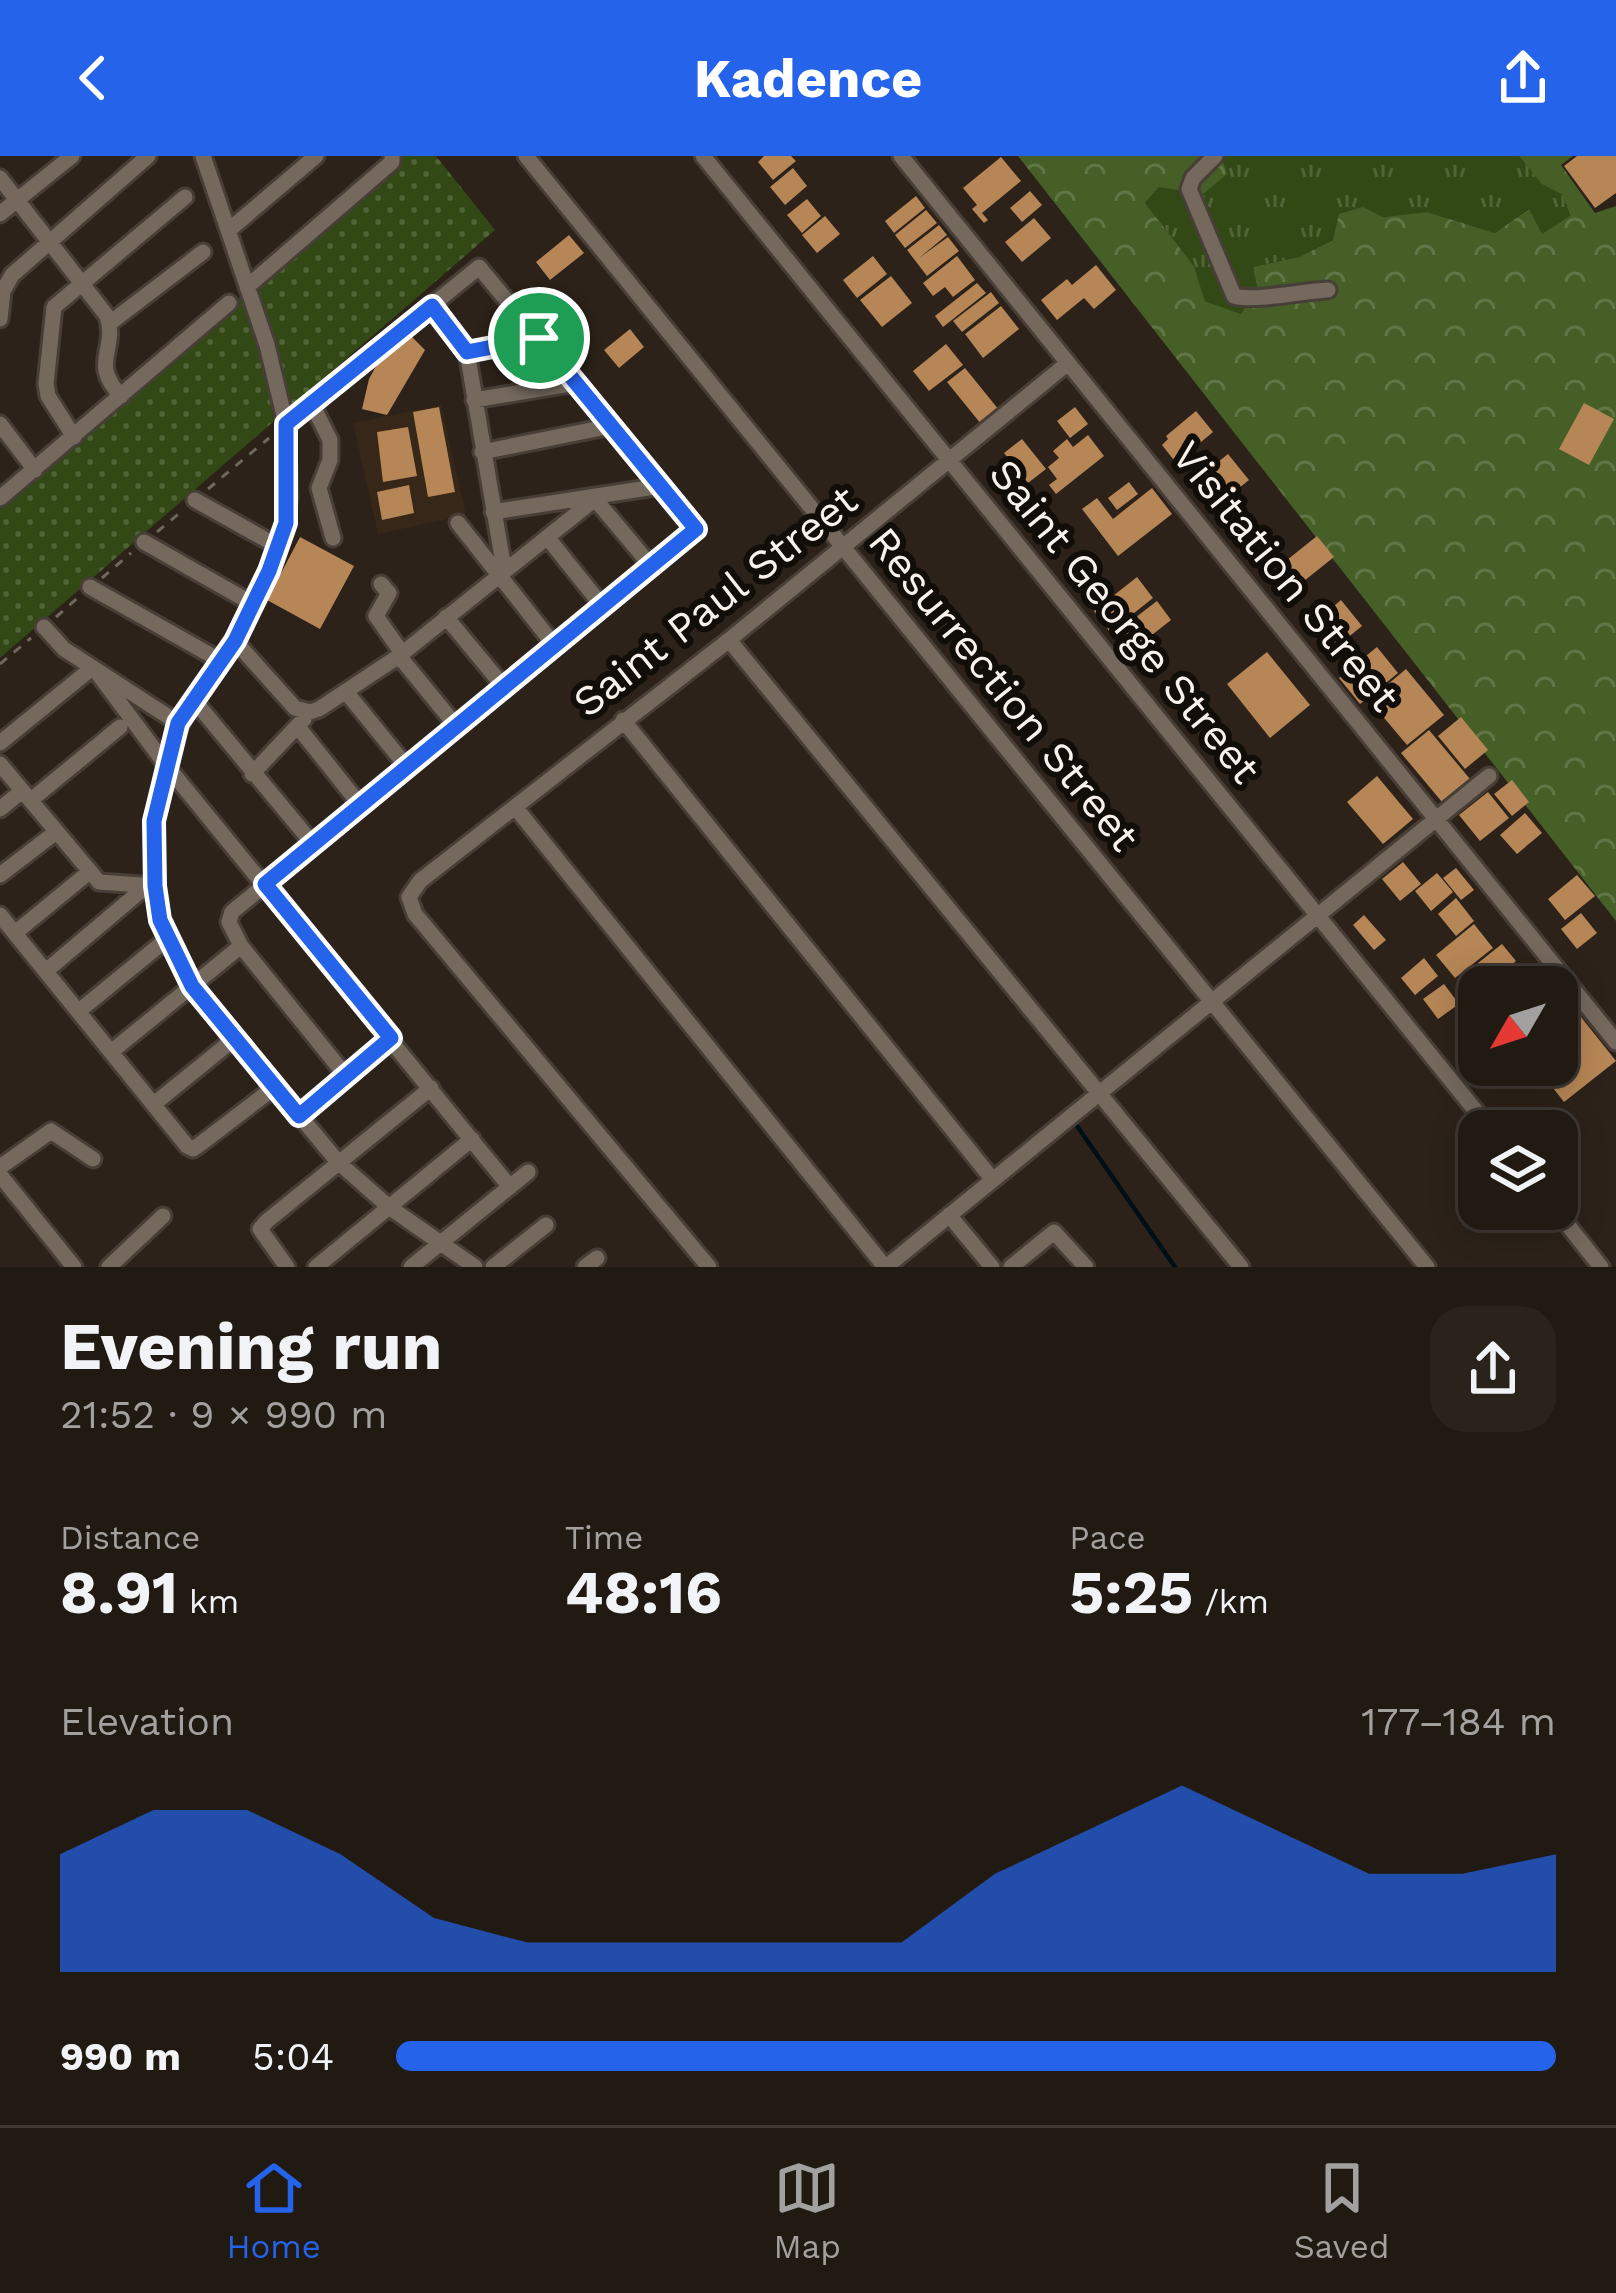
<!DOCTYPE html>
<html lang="en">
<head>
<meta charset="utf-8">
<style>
  :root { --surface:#211a13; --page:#29231c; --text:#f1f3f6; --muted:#a2a1a0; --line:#3e3833; --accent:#2563eb }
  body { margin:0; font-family:"Work Sans",sans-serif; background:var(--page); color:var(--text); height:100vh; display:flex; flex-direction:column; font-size:45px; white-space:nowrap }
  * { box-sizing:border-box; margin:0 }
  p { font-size:39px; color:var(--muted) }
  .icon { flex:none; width:66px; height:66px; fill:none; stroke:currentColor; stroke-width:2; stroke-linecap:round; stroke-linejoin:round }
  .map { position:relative; height:1111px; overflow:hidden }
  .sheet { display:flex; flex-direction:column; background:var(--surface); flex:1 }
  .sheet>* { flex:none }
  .needle { width:78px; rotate:231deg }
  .fabs { position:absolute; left:1458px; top:810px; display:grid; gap:24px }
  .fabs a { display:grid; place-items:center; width:120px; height:120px; border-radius:24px; background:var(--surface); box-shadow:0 6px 30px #0003,0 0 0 3px var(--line); font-size:60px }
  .pin { position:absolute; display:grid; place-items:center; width:102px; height:102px; color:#fff; margin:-51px; border:6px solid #fff; border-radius:50%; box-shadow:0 3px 12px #0007 }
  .round { display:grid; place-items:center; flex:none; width:126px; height:126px; border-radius:36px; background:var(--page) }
  .summary { display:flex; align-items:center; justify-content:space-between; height:204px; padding:0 60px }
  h1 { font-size:66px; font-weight:700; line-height:90px }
  .metrics { display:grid; grid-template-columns:repeat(3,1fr); gap:18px; height:204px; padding:12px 60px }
  .metrics div { display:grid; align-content:center }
  .metrics b { font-size:60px; font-weight:700 }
  .metrics small { font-size:33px; font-weight:400 }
  .metrics p { font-size:33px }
  .chart { height:336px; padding:24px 60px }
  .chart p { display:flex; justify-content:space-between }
  .chart svg { width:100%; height:216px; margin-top:12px; fill:var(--accent); opacity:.7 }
  ul { padding:0 60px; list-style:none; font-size:39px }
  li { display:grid; grid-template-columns:192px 144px 1fr; align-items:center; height:90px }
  li i { height:30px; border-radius:15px; background:var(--accent) }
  header { display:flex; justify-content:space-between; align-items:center; height:156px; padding:0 60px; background:var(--accent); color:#fff; font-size:54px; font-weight:700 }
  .tabs { display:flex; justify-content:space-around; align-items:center; height:168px; border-top:3px solid var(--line); background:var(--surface); font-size:33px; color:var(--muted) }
  .tabs a { display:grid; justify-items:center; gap:6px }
  .tabs .active { color:var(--accent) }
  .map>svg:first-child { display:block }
  .built { fill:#362719 }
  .grass { fill:url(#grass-tufts) }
  .forest { fill:url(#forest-crowns) }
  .park { fill:url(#park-dots) }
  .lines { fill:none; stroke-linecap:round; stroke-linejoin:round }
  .stream { stroke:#000f15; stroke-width:4.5 }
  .building { fill:#b78656 }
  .minor-casing { stroke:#473e37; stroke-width:21 }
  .path { stroke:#70675f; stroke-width:3; stroke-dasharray:9 9; stroke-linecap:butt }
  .minor { stroke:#75695e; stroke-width:15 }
  .route-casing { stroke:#fff; stroke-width:24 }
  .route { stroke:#2563eb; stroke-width:15 }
  .labels { text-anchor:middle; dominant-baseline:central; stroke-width:12; stroke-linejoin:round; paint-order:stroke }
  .street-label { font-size:42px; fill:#f9f2ec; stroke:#110d09 }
</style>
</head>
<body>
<header><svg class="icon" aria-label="back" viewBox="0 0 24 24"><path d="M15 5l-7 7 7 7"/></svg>Kadence<svg class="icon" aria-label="share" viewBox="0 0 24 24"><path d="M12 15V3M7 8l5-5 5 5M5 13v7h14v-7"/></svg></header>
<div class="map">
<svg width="1616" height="1111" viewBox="0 0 1616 1111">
  <defs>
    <pattern id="grass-tufts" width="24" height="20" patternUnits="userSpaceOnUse" patternTransform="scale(3)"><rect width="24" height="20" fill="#324915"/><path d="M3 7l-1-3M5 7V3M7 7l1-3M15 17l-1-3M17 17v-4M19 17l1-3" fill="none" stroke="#506437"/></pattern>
    <pattern id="forest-crowns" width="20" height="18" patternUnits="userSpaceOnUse" patternTransform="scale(3)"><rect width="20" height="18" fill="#455f26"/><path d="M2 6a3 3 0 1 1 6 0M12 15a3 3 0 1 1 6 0" fill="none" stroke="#617646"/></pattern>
    <pattern id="park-dots" width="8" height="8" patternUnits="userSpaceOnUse" patternTransform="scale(3)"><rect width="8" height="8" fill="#324915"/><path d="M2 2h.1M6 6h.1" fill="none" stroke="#506437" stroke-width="1.8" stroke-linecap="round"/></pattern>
  </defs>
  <rect width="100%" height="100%" fill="#2c2219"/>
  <!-- built -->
  <path class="built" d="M441,249l25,110 -88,19 -25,-111z"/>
  <!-- grass -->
  <path class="grass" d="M1221,0h298l24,28 20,11 7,22 -29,18 -13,-26 -33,24 -68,-21 -44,5 -44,-3 -5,25 -35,18 -46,10 4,20 -16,27 -36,-13 -11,-35 -49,-63 14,-16z"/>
  <!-- forest -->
  <path class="forest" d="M1018,0h203l6,18 -24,20 -44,-7 -14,16 49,63 11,35 36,13 16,-27 -4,-20 46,-10 34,-17 6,-26 24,-7 20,10 44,-5 68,21 34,-24 13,25 28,-18 -7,-21 -21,-11 -23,-28h54l-12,9 34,48 21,-7v715z"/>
  <!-- park -->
  <path class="park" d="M403,0h33l59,74 -495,428v-153z"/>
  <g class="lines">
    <!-- stream -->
    <path class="stream" d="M1077,970l98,141"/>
  </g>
  <!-- building -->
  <path class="building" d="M764,0h27l5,5 -23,19 -15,-18z
    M1577,0h39v37l-21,15 -31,-42z
    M1001,1l20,24 -39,32 6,7 -4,3 -12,-14 5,-4 -14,-17z
    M793,12l14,18 -22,19 -15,-18z
    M1030,35l12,14 -20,17 -12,-14z
    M916,40l9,12 -31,25 -9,-12z
    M807,43l14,17 -19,17 -15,-18z
    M926,54l11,13 -32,25 -10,-13z
    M825,60l15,18 -23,19 -15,-18z
    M1034,62l17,20 -29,24 -17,-20z
    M939,69l8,10 -28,23 29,-21 11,14 -32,25 -20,-26z
    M569,79l15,18 -34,27 -14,-18z
    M873,100l14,18 -30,24 -14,-18z
    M957,100l18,24 -22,17 -8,-10 -12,9 -10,-13z
    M1096,109l20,25 -22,19 -10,-11 -27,22 -16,-20 26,-21 5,6z
    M891,120l21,27 -30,24 -22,-27z
    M977,127l9,10 -43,34 -8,-11z
    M991,136l8,11 -37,29 -9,-11z
    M1001,150l18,23 -36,29 -18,-24z
    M630,173l14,18 -25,21 -15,-18z
    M409,178l16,16 -38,65 -25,-6 7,-30 13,-24z
    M946,188l17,21 -34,26 -16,-20z
    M965,212l34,42 -18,14 -34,-42z
    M1584,247l30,16 -25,46 -30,-16z
    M439,251l16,85 -27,5 -15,-85z
    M1075,251l13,17 -18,14 -13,-17z
    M1196,255l17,21 -30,25 -4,-4 -6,6 -11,-14 6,-6 -2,-3z
    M408,271l9,49 -34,6 -6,-50z
    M1088,279l16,21 -48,38 -7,-9 8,-6 -9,-12 11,-9 -6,-7 14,-12 6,8z
    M1022,283l24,30 -18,14 -24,-30z
    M1228,298l21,26 -31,25 -21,-26z
    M1129,326l9,12 -21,16 -9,-12z
    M409,329l5,28 -32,7 -5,-28z
    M1152,332l20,26 -54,42 -36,-47 15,-11 16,21z
    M1317,380l17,21 -45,36 -17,-21z
    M300,381l54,29 -34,63 -53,-29z
    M1137,421l16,21 -43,34 -16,-21z
    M1341,444l21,26 -32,26 -21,-25z
    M1157,445l14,19 -42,33 -15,-19z
    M1377,491l21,26 -38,31 -21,-26z
    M1267,496l43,53 -40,33 -43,-54z
    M1406,513l38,46 -37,30 -38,-45z
    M1461,561l27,33 -23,19 -27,-33z
    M1429,574l41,49 -28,23 -41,-49z
    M1377,620l36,43 -30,25 -36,-42z
    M1512,624l17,22 -17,14 -18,-22z
    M1488,636l21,26 -29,23 -21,-26z
    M1525,657l17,20 -25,21 -17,-19z
    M1403,706l18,22 -21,17 -18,-22z
    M1456,712l18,22 -13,10 -18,-22z
    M1437,717l16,19 -22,19 -16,-20z
    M1577,719l18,21 -30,24 -17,-21z
    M1456,742l18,23 -18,15 -18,-22z
    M1581,757l16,20 -20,16 -16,-20z
    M1364,759l22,25 -12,10 -21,-25z
    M1474,768l19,24 -38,30 -19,-23z
    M1502,788l14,17 -24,20 -14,-18z
    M1424,802l14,18 -23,19 -14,-17z
    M1444,828l15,20 -21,15 -15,-20z
    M1581,861l35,44 -52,41 -29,-37h22v-29z"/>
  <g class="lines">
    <defs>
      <path id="minor" d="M203,0l64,189 19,79 3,72 -3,27 -17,48 -34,70 -42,58 -22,45 -17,77 3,85 10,33 25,47 146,176 51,45 86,60
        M526,0l901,1111
        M703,0l789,975
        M901,0l715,886
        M1215,0l-22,22 -4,11 45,107c19,6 69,-5 94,-6
        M0,22l107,138c11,35 -18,46 14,80
        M0,58l72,-58
        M229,74l87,-74
        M247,131l145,-125v-6
        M432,150l35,46 37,217
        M0,163l3,-28 9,-16 136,-119
        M110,167l93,-71
        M467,196l72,-14
        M474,244l102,-17
        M312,248l18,36v20l-11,28 14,50
        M0,268l35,46
        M286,268l193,-157 217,262 -464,383 -3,10 12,24 105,130
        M74,281l-26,-41 -2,-12 8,-77 131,-110
        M482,296l129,-26
        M0,342l229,-195
        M595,343l57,68
        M195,344l84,47
        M493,356l168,-26
        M458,367l97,123
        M547,381l56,70
        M144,386l109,62
        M381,428l8,9 -13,23 26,37
        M90,431l131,74
        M446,461l58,70
        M44,471l20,22 114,74
        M729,484l512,627
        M235,485l60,67 15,4 9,-3 80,-53 196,-157
        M399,500l58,71
        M96,515l70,94 344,422
        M347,537l60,74
        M193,543l120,145
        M623,564l370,460
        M298,571l63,79
        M0,587l92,-75
        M0,608l99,118 56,4
        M252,618l52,-55
        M31,644l89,-73
        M515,651l370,460
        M0,653l22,-18
        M0,719l56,-43
        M0,759l187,231 6,3 6,-4 76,-58
        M15,777l73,-60
        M46,815l98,-83
        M79,855l88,-72
        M111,896l130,-106
        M154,948l80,-65
        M299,960l92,-78
        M0,1011l51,-36 42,28
        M0,1019l74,92
        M1555,1053l46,58
        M949,1059l43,52
        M109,1111l54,-51
        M287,1111l-27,-38 7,-8 164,-133
        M316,1111l156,-128
        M411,1111l117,-95
        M493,1111l53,-42
        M585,1111l12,-9
        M709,1111l-294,-353 -6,-17 11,-16 309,-241 339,-277
        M886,1111l603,-491
        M1011,1111l43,-35 32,35"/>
    </defs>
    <!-- minor casing -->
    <use href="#minor" class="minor-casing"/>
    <!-- path -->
    <path class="path" d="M208,333l61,-51
      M157,376l25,-21
      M102,422l29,-25
      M56,461l25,-22
      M0,508l31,-26"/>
    <!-- minor -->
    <use href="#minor" class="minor"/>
  </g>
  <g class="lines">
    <defs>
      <path id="route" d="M432,150l35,46 72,-14 157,191 -431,355 126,154 -92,78 -107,-130 -32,-66 -5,-34 -1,-65 24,-98 57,-82 34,-70 17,-48v-99z"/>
    </defs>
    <!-- route casing -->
    <use href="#route" class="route-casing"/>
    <!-- route -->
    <use href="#route" class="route"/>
  </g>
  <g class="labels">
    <!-- street labels -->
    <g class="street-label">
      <text transform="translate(1286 420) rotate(51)">Visitation Street</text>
      <text transform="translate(715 445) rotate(-38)">Saint Paul Street</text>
      <text transform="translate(1125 465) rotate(51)">Saint George Street</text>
      <text transform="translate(1004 533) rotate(51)">Resurrection Street</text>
    </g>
  </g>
</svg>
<div class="fabs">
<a><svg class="needle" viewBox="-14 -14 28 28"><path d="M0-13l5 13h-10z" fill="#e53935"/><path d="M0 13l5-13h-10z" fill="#a2a1a0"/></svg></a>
<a><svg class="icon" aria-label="layers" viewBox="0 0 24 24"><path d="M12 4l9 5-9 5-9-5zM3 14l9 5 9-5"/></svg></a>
</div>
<div class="pin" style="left:539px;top:182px;background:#1e9e55"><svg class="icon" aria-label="arrive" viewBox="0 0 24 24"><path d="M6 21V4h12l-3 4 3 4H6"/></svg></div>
</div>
<section class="sheet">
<div class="summary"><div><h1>Evening run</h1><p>21:52 · 9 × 990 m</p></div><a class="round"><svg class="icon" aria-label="share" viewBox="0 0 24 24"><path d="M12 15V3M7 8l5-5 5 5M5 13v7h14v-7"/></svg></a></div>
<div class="metrics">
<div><p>Distance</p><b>8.91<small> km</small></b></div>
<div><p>Time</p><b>48:16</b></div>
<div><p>Pace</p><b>5:25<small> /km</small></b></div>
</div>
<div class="chart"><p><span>Elevation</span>177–184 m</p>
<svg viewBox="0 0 160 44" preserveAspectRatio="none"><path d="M0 44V20L10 11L20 11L30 20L40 33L50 38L60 38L70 38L80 38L90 38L100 24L110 15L120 6L130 15L140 24L150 24L160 20V44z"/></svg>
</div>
<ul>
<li><b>990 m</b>5:04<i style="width:100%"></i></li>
</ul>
</section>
<nav class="tabs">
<a class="active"><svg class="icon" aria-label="home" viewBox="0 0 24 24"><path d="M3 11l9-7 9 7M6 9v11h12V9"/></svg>Home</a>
<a><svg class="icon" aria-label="map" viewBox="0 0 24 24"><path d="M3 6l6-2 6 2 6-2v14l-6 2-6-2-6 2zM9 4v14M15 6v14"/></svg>Map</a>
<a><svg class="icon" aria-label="saved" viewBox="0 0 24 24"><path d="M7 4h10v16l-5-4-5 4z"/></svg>Saved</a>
</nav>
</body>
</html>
